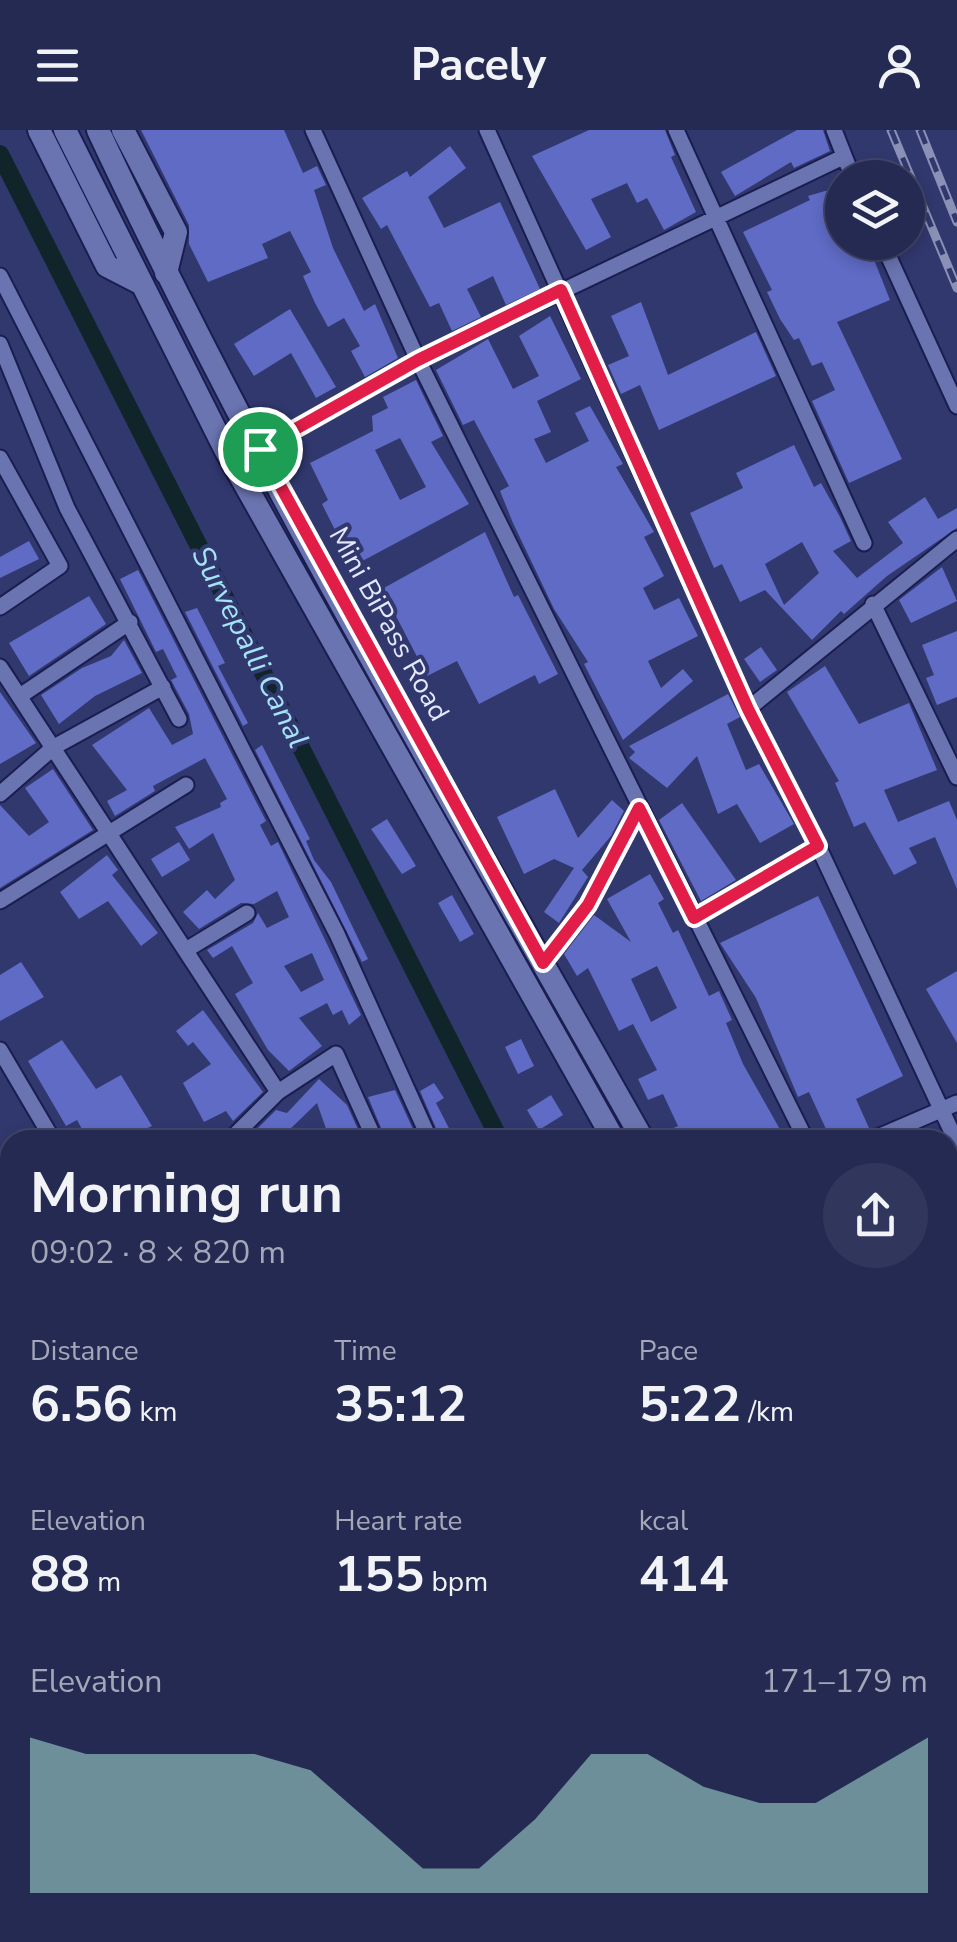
<!DOCTYPE html>
<html lang="en">
<head>
<meta charset="utf-8">
<style>
  :root { --surface:#252a52; --page:#31365c; --text:#f1f3f6; --muted:#a3a7b8; --line:#424669; --accent:#8bbbb9 }
  body { margin:0; font-family:"Nunito Sans",sans-serif; background:var(--page); color:var(--text); height:100vh; display:flex; flex-direction:column; font-size:38px; white-space:nowrap }
  * { box-sizing:border-box; margin:0 }
  p { font-size:32px; color:var(--muted) }
  .icon { flex:none; width:55px; height:55px; fill:none; stroke:currentColor; stroke-width:2; stroke-linecap:round; stroke-linejoin:round }
  .map { position:relative; flex:1; overflow:hidden }
  .sheet { position:absolute; left:0px; top:1000px; width:958px; height:812px; display:flex; flex-direction:column; background:var(--surface); border-radius:30px 30px 0 0; box-shadow:0 5px 15px #0003,0 0 0 2px var(--line) }
  .sheet>* { flex:none }
  .fabs { position:absolute; left:825px; top:30px; display:grid; gap:20px }
  .fabs a { display:grid; place-items:center; width:100px; height:100px; border-radius:50%; background:var(--surface); box-shadow:0 5px 15px #0003,0 0 0 2px var(--line); font-size:50px }
  .pin { position:absolute; display:grid; place-items:center; width:85px; height:85px; color:#fff; margin:-42px; border:5px solid #fff; border-radius:50%; box-shadow:0 2px 10px #0007 }
  .round { display:grid; place-items:center; flex:none; width:105px; height:105px; border-radius:52px; background:var(--page) }
  .summary { display:flex; align-items:center; justify-content:space-between; height:170px; padding:0 30px }
  h1 { font-size:55px; font-weight:700; line-height:75px }
  .figures { display:grid; grid-template-columns:repeat(3,1fr); gap:15px; height:170px; padding:10px 30px }
  .figures div { display:grid; align-content:center }
  .figures b { font-size:50px; font-weight:700 }
  .figures small { font-size:28px; font-weight:400 }
  .figures p { font-size:28px }
  .chart { height:280px; padding:20px 30px }
  .chart p { display:flex; justify-content:space-between }
  .chart svg { width:100%; height:180px; margin-top:10px; fill:var(--accent); opacity:.7 }
  header { display:flex; justify-content:space-between; align-items:center; height:130px; padding:0 30px; background:var(--surface); font-size:45px; font-weight:700 }
  .map>svg:first-child { display:block }
  .lines { fill:none; stroke-linecap:round; stroke-linejoin:round }
  .canal { stroke:#10252a; stroke-width:18 }
  .building { fill:#5f6bc5; fill-rule:evenodd }
  .street-casing { stroke:#1a1d50; stroke-width:19 }
  .secondary-casing { stroke:#1a1d50; stroke-width:26 }
  .street { stroke:#6a74b0; stroke-width:15 }
  .secondary { stroke:#6a74b0; stroke-width:22 }
  .rail-casing { stroke:#8b91b6; stroke-width:9 }
  .rail { stroke:#31386e; stroke-width:5; stroke-dasharray:15; stroke-linecap:butt }
  .route-casing { stroke:#fff; stroke-width:20 }
  .route { stroke:#e11d48; stroke-width:12 }
  .labels { text-anchor:middle; dominant-baseline:central; stroke-width:8; stroke-linejoin:round; paint-order:stroke }
  .street-label { font-size:28px; fill:#e5e9fd; stroke:#31386e }
  .water-label { font-size:30px; font-style:italic; fill:#a5e4f4; stroke:#31386e }
</style>
</head>
<body>
<header><svg class="icon" aria-label="menu" viewBox="0 0 24 24"><path d="M4 6h16M4 12h16M4 18h16"/></svg>Pacely<svg class="icon" aria-label="person" viewBox="0 0 24 24"><circle cx="12" cy="8" r="4"/><path d="M4 21q1-7 8-7t8 7"/></svg></header>
<div class="map">
<svg width="957" height="1812" viewBox="0 0 957 1812">
  <rect width="100%" height="100%" fill="#31386e"/>
  <g class="lines">
    <!-- canal -->
    <path class="canal" d="M0,24l500,986
      M885,1802l4,10"/>
  </g>
  <!-- building -->
  <path class="building" d="M141,0h143l19,43 14,-7 9,19 -12,5 19,58 31,63 11,-7 23,54 -33,19 -14,-26 9,-5 -16,-28 -16,9 -13,-24 -12,-27 8,-4 -21,-41 -28,13 6,14 -60,24 -19,-38v-19z
    M589,0h76l10,25 -4,2 25,55 -32,18 -17,-32 -10,5 -10,-20 -36,16 20,38 -25,13 -54,-94z
    M797,0h26l7,21 -36,17 -3,-6 -56,34 -14,-24z
    M450,16l16,22 -38,29 16,31 56,-26 40,87 -34,16 -13,-29 -26,13 14,28 -29,14 -13,-28 -9,4 -43,-82 -6,4 -19,-31 45,-27 3,6z
    M842,56v56h25l23,58 -53,22 65,137 -53,24 -37,-82 23,-11 -13,-28 -10,4 -13,-28 -5,2 -14,-21 -13,-27 5,-2 -29,-58 67,-32 -2,-4z
    M641,172l27,73 88,-43 20,44 -117,54 -19,-45 -19,9 -13,-29 21,-9 -18,-40z
    M290,179l46,78 -20,11 -25,-45 -37,23 -20,-32z
    M550,186l31,63 -44,22 14,31 -17,7 12,24 43,-22 -14,-28 15,-7 33,58 -7,3 38,65 -10,5 20,39 -21,12 11,22 25,-12 19,38 -50,25 13,27 22,-19 10,12 -70,59 -39,-76 4,-2 -34,-53 -41,-86 -13,-32 9,-5 -35,-66 -11,5 -27,-55 52,-31 25,50 26,-13 -20,-40z
    M416,250l27,56 -12,6 38,62 -116,62 -31,-62 6,-4 -18,-37 63,-32 -1,-15 16,-8 -5,-11zM400,308l26,49 -26,13 -25,-50z
    M794,315l20,42 7,-4 19,34 11,24 -18,10 24,27 46,-35 -15,-21 37,-25 13,22 19,-11v20l-70,48 -43,38 -3,-3 -29,29 -47,-50 -25,12 -18,-38 -8,4 -24,-55 53,-25 -7,-15zM802,412l17,31 -35,32 -19,-41z
    M485,402l29,65 4,-2 40,79 -19,10 -4,-9 -56,29 -22,-43 -30,15 -45,-87z
    M29,411l10,18 -39,19v-21z
    M942,437l15,34 -46,22 -12,-23z
    M138,440l128,251 -6,4 11,21 7,-4 83,173 -12,10 -7,-15 -9,5 -6,-12 -28,15 23,28 -33,25 -21,-21 -33,-56 18,-11 -21,-37 -19,12 -6,-8 46,-27 5,-10 9,15 22,-11 -12,-26 -23,13 -13,-1 -42,26 -16,-17 24,-22 8,9 20,-19 -22,-47 -24,16 -14,-22 46,-20 -1,-4 7,-4 -22,-41 -52,28 2,5 -40,25 -8,-15 20,-11 -35,-45 57,-37 23,37 21,-11 -4,-20 -18,-34 6,-3 -14,-28 -7,3 -36,-73zM312,823l12,27 -23,12 -17,-26z
    M89,466l17,28 -77,52 -20,-33z
    M197,478l28,55 -7,3 30,57 -5,3 -58,-114z
    M957,501v66l-20,8 -11,-27 8,-3 -12,-30z
    M124,510l18,33 -47,23 -36,28 -18,-29 41,-27 29,-12z
    M761,517l16,23 -17,12 -16,-23z
    M825,536l34,58 50,-21 28,67 -53,20 14,32 51,-21 8,19v69l-22,-52 -26,11 8,15 -23,12 -29,-53 -11,5 -19,-44 4,-2 -52,-89z
    M0,562l36,51 -36,21z
    M728,564l12,23 -13,7 19,46 13,-6 35,60 -34,19 -23,-39 -19,10 -21,-58 -30,32 -38,-30 6,-6 -6,-6z
    M262,615l48,94 -4,2 8,19 17,22 37,77 -6,3 -107,-212z
    M53,639l40,61 -93,58v-83l29,31 20,-14 -24,-34z
    M555,659l23,49 34,-38 12,11 -13,25 -29,34 6,7 -29,46 -15,-11 30,-44 -20,-9 -30,15 -27,-57z
    M682,673l54,77 -35,21 -42,-81z
    M387,689l29,47 -14,8 -31,-45z
    M179,712l11,18 -28,17 -11,-18z
    M107,725l11,15 -6,5 46,58 -17,13 -33,-45 -29,18 -19,-27z
    M650,744l14,25 -6,4 15,30 5,-3 31,66 10,-5 13,29 -6,3 17,41 43,76h-113l-4,-10 9,-4 -15,-32 -15,6 -10,-21 19,-9 -24,-46 -14,7 -31,-63 -11,8 -13,-22 30,-39 37,27 -24,-43zM657,836l20,42 -26,14 -20,-43z
    M452,765l22,39 -14,8 -22,-39z
    M818,766l85,180 -47,23 13,29 -11,12h-27l-22,-48 -11,5 -42,-99 -36,-55z
    M21,832l23,35 -44,24v-46z
    M957,841v72l-31,-54z
    M203,880l60,82 -30,29 -7,-10 -22,11 -21,-39 28,-19 -18,-22 -5,4 -12,-15z
    M521,909l13,27 -16,8 -13,-27z
    M62,910l34,49 25,-14 31,51 -32,14h-32l-11,-20 -11,6 -38,-65z
    M319,949l28,26 15,33 -32,2 -13,-37 -31,30 -4,-5 -14,12h-22l30,-30 11,3z
    M434,953l10,15 -8,5 19,37h-14l-21,-49z
    M395,960l23,50h-32l-18,-43z
    M551,965l12,20 -24,15 -12,-20z"/>
  <g class="lines">
    <defs>
      <path id="street" d="M313,0l105,230 388,780
        M487,0l261,579 70,137 139,297
        M676,0l188,413
        M834,0l19,48
        M882,112l75,164
        M0,146l337,658 93,206
        M0,214l67,164 112,211
        M0,328l60,108 -60,41
        M233,334l185,-104 425,-203
        M873,474l84,173
        M0,537l278,425
        M20,566l110,-74
        M748,579l209,-170
        M0,664l54,-47 109,-60
        M0,771l186,-116
        M694,788l124,-72
        M186,820l61,-37
        M543,833l44,-58 52,-98
        M0,920l53,90
        M230,1010l48,-48 58,-38 39,86
        M871,1010l86,-37
        M948,1171l9,-4
        M0,1194l10,19
        M948,1348l9,-4
        M0,1446l10,-4
        M0,1512l10,39
        M74,1802l1,10
        M305,1802l1,10
        M480,1802l1,10
        M728,1802l4,10
        M763,1802l5,10"/>
      <path id="secondary" d="M39,0l68,136 35,18
        M65,0l160,319 389,691
        M98,0c162,346 357,677 545,1010
        M123,0l53,102 -10,41
        M948,1529l9,-4
        M948,1606l9,19
        M948,1663l9,20
        M948,1740l9,-4
        M783,1812l23,-10"/>
    </defs>
    <!-- street casing -->
    <use href="#street" class="street-casing"/>
    <!-- secondary casing -->
    <use href="#secondary" class="secondary-casing"/>
    <!-- street -->
    <use href="#street" class="street"/>
    <!-- secondary -->
    <use href="#secondary" class="secondary"/>
    <defs>
      <path id="rail" d="M891,0l66,158
        M920,0l37,92"/>
    </defs>
    <!-- rail casing -->
    <use href="#rail" class="rail-casing"/>
    <!-- rail -->
    <use href="#rail" class="rail"/>
  </g>
  <g class="lines">
    <defs>
      <path id="route" d="M561,160l187,419 70,137 -124,72 -55,-110 -51,97 -45,58 -283,-514 158,-89z"/>
    </defs>
    <!-- route casing -->
    <use href="#route" class="route-casing"/>
    <!-- route -->
    <use href="#route" class="route"/>
  </g>
  <g class="labels">
    <!-- street labels -->
    <g class="street-label">
      <text transform="translate(389 494) rotate(61)">Mini BiPass Road</text>
    </g>
    <!-- water labels -->
    <g class="water-label">
      <text transform="translate(250 517) rotate(63)">Survepalli Canal</text>
    </g>
  </g>
</svg>
<div class="fabs">
<a><svg class="icon" aria-label="layers" viewBox="0 0 24 24"><path d="M12 4l9 5-9 5-9-5zM3 14l9 5 9-5"/></svg></a>
</div>
<div class="pin" style="left:260px;top:319px;background:#1e9e55"><svg class="icon" aria-label="arrive" viewBox="0 0 24 24"><path d="M6 21V4h12l-3 4 3 4H6"/></svg></div>
<section class="sheet">
<div class="summary"><div><h1>Morning run</h1><p>09:02 · 8 × 820 m</p></div><a class="round"><svg class="icon" aria-label="share" viewBox="0 0 24 24"><path d="M12 15V3M7 8l5-5 5 5M5 13v7h14v-7"/></svg></a></div>
<div class="figures">
<div><p>Distance</p><b>6.56<small> km</small></b></div>
<div><p>Time</p><b>35:12</b></div>
<div><p>Pace</p><b>5:22<small> /km</small></b></div>
</div>
<div class="figures">
<div><p>Elevation</p><b>88<small> m</small></b></div>
<div><p>Heart rate</p><b>155<small> bpm</small></b></div>
<div><p>kcal</p><b>414</b></div>
</div>
<div class="chart"><p><span>Elevation</span>171–179 m</p>
<svg viewBox="0 0 160 44" preserveAspectRatio="none"><path d="M0 44V6L10 10L20 10L30 10L40 10L50 14L60 26L70 38L80 38L90 26L100 10L110 10L120 18L130 22L140 22L150 14L160 6V44z"/></svg>
</div>
</section>
</div>
</body>
</html>
